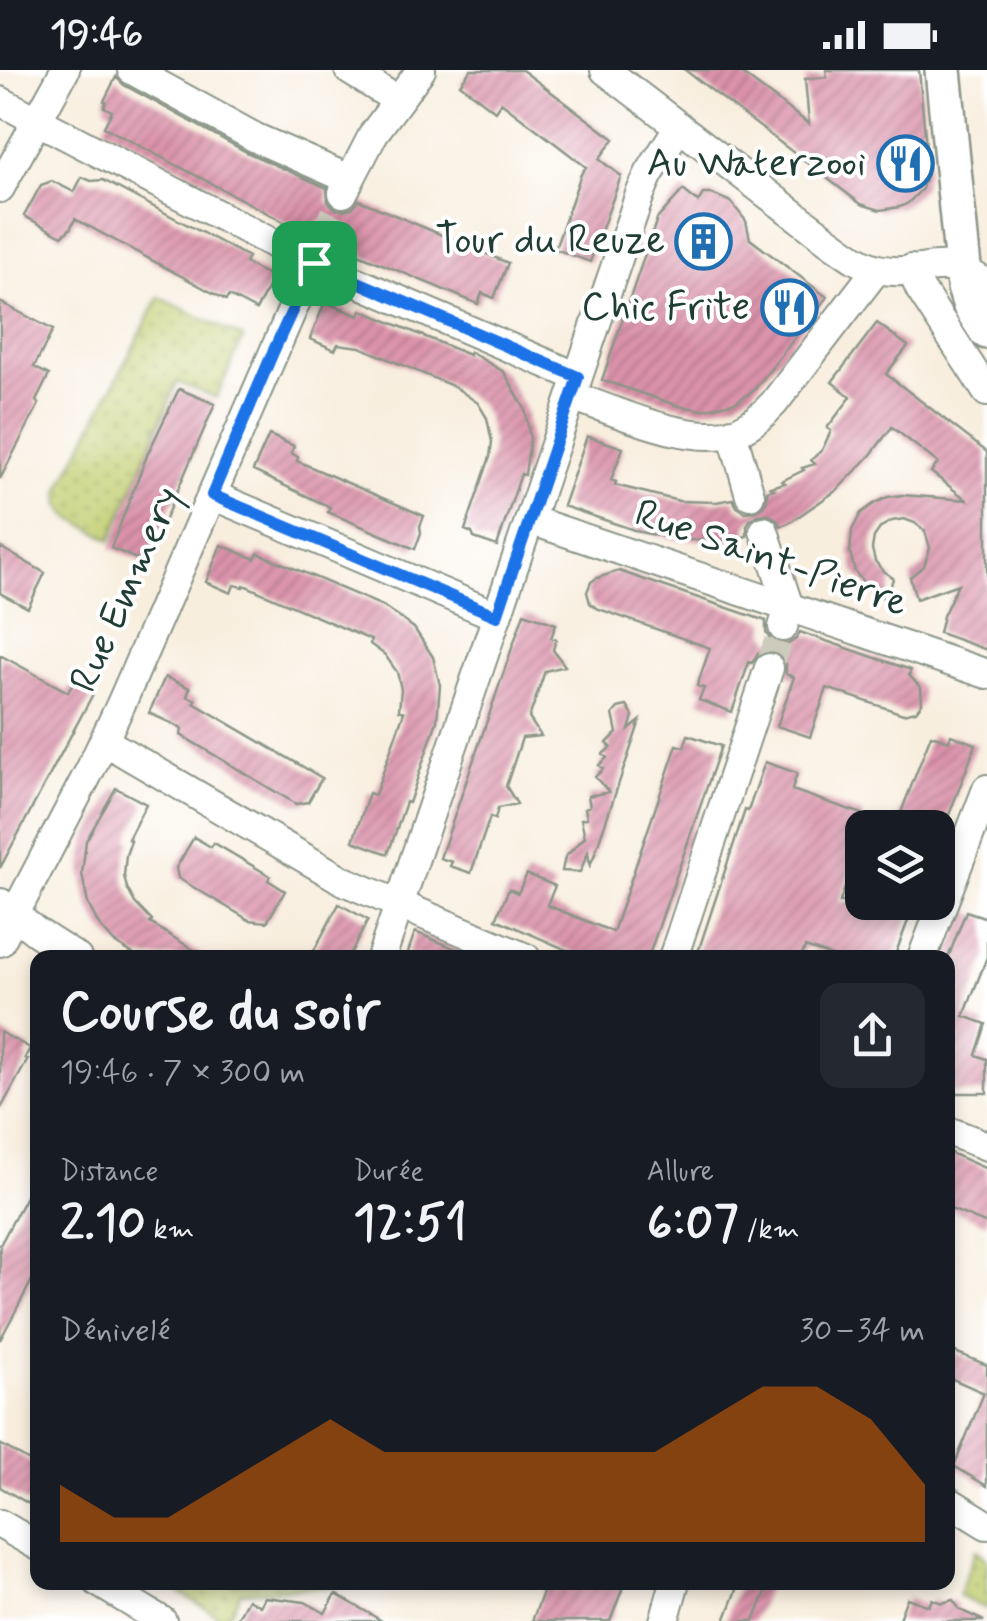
<!DOCTYPE html>
<html lang="fr">
<head>
<meta charset="utf-8">
<style>
  :root { --surface:#171b24; --page:#242831; --text:#f1f3f6; --muted:#9ea1a6; --accent:#b45309 }
  body { margin:0; font-family:Mynerve,sans-serif; background:var(--page); color:var(--text); height:100vh; display:flex; flex-direction:column; font-size:38px; white-space:nowrap }
  * { box-sizing:border-box; margin:0 }
  p { font-size:32px; color:var(--muted) }
  .icon { flex:none; width:55px; height:55px; fill:none; stroke:currentColor; stroke-width:2; stroke-linecap:round; stroke-linejoin:round }
  .map { position:relative; flex:1; overflow:hidden }
  .panel { position:absolute; left:30px; top:880px; width:925px; height:640px; display:flex; flex-direction:column; background:var(--surface); border-radius:20px; box-shadow:0 5px 15px #0003 }
  .panel>* { flex:none }
  .buttons { position:absolute; left:845px; top:740px; display:grid; gap:20px }
  .buttons a { display:grid; place-items:center; width:110px; height:110px; border-radius:20px; background:var(--surface); box-shadow:0 5px 15px #0003; font-size:50px }
  .pin { position:absolute; display:grid; place-items:center; width:85px; height:85px; color:#fff; margin:-42px; border-radius:20px; box-shadow:0 5px 15px #0006 }
  .round { display:grid; place-items:center; flex:none; width:105px; height:105px; border-radius:20px; background:var(--page) }
  .summary { display:flex; align-items:center; justify-content:space-between; height:170px; padding:0 30px }
  h1 { font-size:55px; font-weight:700; line-height:75px }
  .stats { display:grid; grid-template-columns:repeat(3,1fr); gap:15px; height:170px; padding:10px 30px }
  .stats div { display:grid; align-content:center }
  .stats b { font-size:50px; font-weight:700 }
  .stats small { font-size:28px; font-weight:400 }
  .stats p { font-size:28px }
  .chart { height:280px; padding:20px 30px }
  .chart p { display:flex; justify-content:space-between }
  .chart svg { width:100%; height:180px; margin-top:10px; fill:var(--accent); opacity:.7 }
  .status { display:flex; justify-content:space-between; align-items:center; height:70px; padding:0 50px; background:var(--surface); direction:ltr }
  .status svg { height:28px; fill:currentColor }
  .map>svg:first-child { display:block }
  .green { fill:url(#green-dots); stroke:#708652; stroke-width:2.5 }
  .building { fill:url(#building-hatch) }
  .lines { fill:none; stroke-linecap:round; stroke-linejoin:round }
  .minor-tunnel { stroke:#cdcbbc; stroke-width:28; stroke-dasharray:28 14; stroke-linecap:butt }
  .minor-casing { stroke:#8c9689; stroke-width:32 }
  .tertiary-casing { stroke:#8c9689; stroke-width:40 }
  .minor { stroke:#fff; stroke-width:28 }
  .tertiary { stroke:#fff; stroke-width:35 }
  .route-casing { stroke:#fff; stroke-width:20 }
  .route { stroke:#1a73e8; stroke-width:12 }
  .labels { text-anchor:middle; dominant-baseline:central; stroke-width:8; stroke-linejoin:round; paint-order:stroke }
  .poi-label { font-size:40px; fill:#1f3d34; stroke:#fff; text-anchor:end }
  .street-label { font-size:40px; fill:#1f3d34; stroke:#fff }
</style>
</head>
<body>
<div class="status"><b>19:46</b><svg viewBox="0 0 49 12"><path d="M0 12V9h3v3zM5 12V6h3v6zM10 12V3h3v9zM15 12V0h3v12zM26 1h20v11H26zM47 4h2v5h-2z"/></svg></div>
<div class="map">
<svg width="987" height="1551" viewBox="0 0 987 1551">
  <defs>
    <pattern id="green-dots" width="8" height="8" patternUnits="userSpaceOnUse" patternTransform="scale(2.5)"><rect width="8" height="8" fill="#c2ce70"/><path d="M2 2h.1M6 6h.1" fill="none" stroke="#9da85d" stroke-width="1.8" stroke-linecap="round"/></pattern>
    <pattern id="building-hatch" width="6" height="6" patternUnits="userSpaceOnUse" patternTransform="scale(2.5)"><rect width="6" height="6" fill="#dc93ab"/><path d="M-1 1l2-2M0 6l6-6M5 7l2-2" fill="none" stroke="#b2798c"/></pattern>
  </defs>
  <rect width="100%" height="100%" fill="#fff"/>
  <filter id="ink" filterUnits="userSpaceOnUse"><feTurbulence type="fractalNoise" baseFrequency=".01" numOctaves="2"/><feDisplacementMap in="SourceGraphic" scale="20" xChannelSelector="R" yChannelSelector="G"/><feConvolveMatrix kernelMatrix="1 2 1 2 8 2 1 2 1" color-interpolation-filters="sRGB"/></filter>
  <filter id="wash" filterUnits="userSpaceOnUse"><feTurbulence type="fractalNoise" baseFrequency=".0048" numOctaves="4" result="noise"/><feDisplacementMap in="SourceGraphic" scale="40" xChannelSelector="R" yChannelSelector="G"/><feGaussianBlur stdDeviation="2.25" result="paint"/><feColorMatrix in="noise" values="0 0 0 0 0 0 0 0 0 0 0 0 0 0 0 0 0 1.4 0 .05"/><feComposite in="paint" operator="in"/></filter>
  <g filter="url(#wash)">
    <rect width="100%" height="100%" fill="#f8eede"/>
    <!-- green -->
    <path class="green" d="M159,227l84,41 -27,60 -39,-16 -66,158 -42,-23 -9,-12v-16z
      M976,1480l11,9v50l-29,-13z
      M163,1513h228l-150,9 -15,28z"/>
    <g id="blocks">
      <!-- building -->
      <path class="building" d="M471,0h51l92,69 -15,20 22,17 -31,86 -35,-13 26,-75 5,-7 -85,-65 -6,9 -35,-27z
        M685,0h52l72,54 -4,-45 22,-2 -1,-7h93l9,99 -6,20 -14,14 -8,4 -20,3 -19,-6z
        M116,7l8,8 124,68 79,35 1,14 8,7 7,1 9,-2 7,-8 149,63 -14,35 -12,-5 -4,11 -139,-58 1,-8 -2,-9 -9,-6 -7,-1 -9,2 -6,8 -19,-8 -184,-97 8,-16 -8,-4 2,-5 -2,-1z
        M82,107l9,4 12,-1 145,77 -3,6 28,15 -17,32 -27,-14 -3,4 -151,-81 -5,10 -8,7 -38,-20 17,-31 11,-4 22,11z
        M683,120l15,12 5,-8h9l19,8 15,19 4,18 77,58 -73,93 -18,12 -34,8 -23,-4 -77,-26 55,-161z
        M0,232l53,28 -19,37 15,8 -13,26 3,3 -39,75z
        M325,232l34,14 2,-6 108,45 1,-3 34,20 21,37 5,30 -5,36 -4,-1 -24,72 -23,-8 -2,-5 -7,-3 25,-73 2,-15 -5,-24 -9,-15 -23,-16 -95,-40 -22,-3 -3,6 -25,-11z
        M877,253l31,23 -22,28 101,78v198l-48,-17 4,-17 15,-32 -42,15 -6,-22 14,-11 6,-18 -5,-17 -10,-8 -11,-4 -12,2 -11,6 -7,10 -2,12 3,12 8,10 10,7 -6,22 -18,-11 -14,-17 -5,-20 2,-22 9,-17 14,-10 13,-6 14,-2 65,5 -36,-28 7,-9 -46,-36 -22,29 -33,34 -48,33 -8,3 -5,-7 -8,-5 -10,1 -8,5 -3,6v10l-19,4h-48l-40,-8 -77,-26 24,-70 36,12 -12,32 5,2 -1,3 64,16 37,1 17,-3 4,8 8,5 11,-1 6,-3 5,-8v-9l7,-2 -3,-2 14,-4 -3,-2 22,-11 -2,-2 13,-4 -4,-4 11,-10 9,-19 -4,-3 24,-31 -19,-15z
        M179,319l36,15 -69,159 -35,-15 37,-95z
        M269,365l25,11 -3,7 7,4 -1,4 127,55 -4,10 1,7 -6,16 -87,-37 2,-5 -77,-36z
        M221,475l34,14 3,-6 125,53 31,22 19,29 7,28 -3,36 -28,82 -3,-1 -18,52 -35,-13 16,-48 6,2 29,-83 -5,-2 2,-21 -4,-17 -12,-17 -15,-11 1,-4 -127,-55 -1,2 -9,-2 -3,8 -25,-11z
        M0,477l45,26 -17,35 -28,-15z
        M619,501l147,50v11l5,8 6,3 11,1 8,-5 4,-7 111,38 -2,5 12,13 1,15 -6,8 -13,3 -76,-26 -17,49 -33,-11 17,-49 -8,-3v-10l-5,-8 -7,-5h-8l-8,3 -6,9 -3,-1 -17,50 -33,-12 5,-12 -7,-2 13,-38 -114,-40 -6,-5 -3,-11 4,-10 6,-4z
        M524,543l32,11 -5,14 5,1 -3,11 12,16 -20,5 -16,47 12,18 -19,2 -16,48 11,18 -19,4 -3,11 -5,-2 -19,56 -21,-7 2,-4 -12,-4z
        M0,585l68,37 6,-10 20,10 -94,176z
        M165,607l25,11 -3,8 9,4 -2,3 128,75 -14,24 -12,2 -115,-69 1,-7 -33,-15z
        M627,636l6,10 -4,14 11,-9 -46,135 -4,9 -2,-13 -8,20 -18,-1 3,-14 20,-20 -4,-18 6,-1 -2,-10 5,-2 -2,-10 21,-4 -14,-15 8,-8 -4,-4 8,-7 -4,-4 8,-7 -4,-4 10,-10 -4,-19 5,-6z
        M688,665l33,11 -73,212h-63l-89,-39 13,-30 9,4 9,-19 28,12 -8,19 66,27 64,-187 7,2z
        M931,665l18,6 2,-6 25,9 -32,84h-49z
        M765,692l32,11 -5,17 70,24v35l-4,-1 -18,54h75l-21,56h-56l-33,-11 -4,11h-46l-17,-7 -2,7h-40l49,-148 3,1z
        M116,718l30,16 -18,35 3,2 -5,14 -2,21 3,12 8,15 17,18 -2,2 57,35h-67l-26,-16 -15,-17 -11,-21 -6,-30 4,-33z
        M194,767l17,10 3,-4 56,33 -2,4 17,11 -18,31 -18,-2 -71,-42 -2,-10z
        M339,834l29,16 -20,38h-38z
        M966,841l21,7v39l-23,59 22,8 -10,31 11,4v34h-39v-135z
        M415,862l61,25v1h-70z
        M0,962l30,16 -5,10 3,1 -28,51z
        M948,1082l39,17v55l-39,-16z
        M38,1104v95l-38,71v-95z
        M948,1279l39,16v121l-33,-20 30,-73 -36,-16z
        M0,1374l38,22v43l-38,-22z
        M547,1512h78l-15,39h-78z
        M740,1512h30l-16,39h-29z
        M336,1524l46,27h-146l12,-22 12,7 5,-9 40,5 20,11z
        M907,1528l22,8 3,-7 10,4 11,-3 7,10 24,11h-86z"/>
    </g>
  </g>
  <g filter="url(#ink)">
    <use href="#blocks" fill-opacity="0" stroke="#8c9689" stroke-width="2.5"/>
    <g class="lines">
      <!-- minor-tunnel -->
      <path class="minor-tunnel" d="M323,169l20,-46
        M769,598l14,-41"/>
      <defs>
        <path id="minor" d="M132,0l124,68 93,41
          M349,0l48,30
          M605,0l224,171c15,10 31,24 49,28 44,10 65,-20 109,16
          M0,31l301,157 277,119
          M0,118l65,-118
          M343,123l31,-60 47,-63
          M911,199l9,20 67,103
          M572,326c44,15 119,51 165,35 15,-6 26,-16 37,-28l103,-134
          M732,362l18,63
          M212,425l285,121
          M530,450l457,154
          M764,461l25,76 -6,20
          M104,671l240,140 182,77
          M1,833l34,28 42,27
          M0,872l90,-172 31,-66 202,-465
          M381,888l259,-764 9,-20 30,-48
          M673,888l96,-290
          M922,888l65,-169
          M948,1061l39,15
          M948,1431l39,24
          M0,1454l38,22
          M98,1512l64,39
          M664,1551l11,-39"/>
        <path id="tertiary" d="M943,0l22,217 6,19 16,25"/>
      </defs>
      <!-- minor casing -->
      <use href="#minor" class="minor-casing"/>
      <!-- tertiary casing -->
      <use href="#tertiary" class="tertiary-casing"/>
      <!-- minor -->
      <use href="#minor" class="minor"/>
      <!-- tertiary -->
      <use href="#tertiary" class="tertiary"/>
    </g>
  </g>
  <g class="lines" filter="url(#ink)">
    <defs>
      <path id="route" d="M314,193l264,114 -81,239 -285,-121 62,-145z"/>
    </defs>
    <!-- route casing -->
    <use href="#route" class="route-casing"/>
    <!-- route -->
    <use href="#route" class="route"/>
  </g>
  <!-- icons -->
  <defs>
    <symbol id="restaurant-ring" viewBox="-11 -11 22 22"><circle r="9.5" fill="#fff" stroke="#1f6fb2" stroke-width="1.5"/><path d="M-5-6h1v4h1v-4h1v4h1v-4h1v5L-1.5 .5V6h-2V.5L-5-1ZM5-6V6H3V1.5H1.5Q1.5-4 5-6Z" fill="#1f6fb2"/></symbol>
    <symbol id="building-ring" viewBox="-11 -11 22 22"><circle r="9.5" fill="#fff" stroke="#1f6fb2" stroke-width="1.5"/><path d="M-4-6H4V6H1V3H-1V6H-4ZM-2.5-4.3h1.7v1.8h-1.7ZM.8-4.3h1.7v1.8H.8ZM-2.5-1h1.7V.8h-1.7ZM.8-1h1.7V.8H.8Z" fill="#1f6fb2"/></symbol>
  </defs>
  <g fill-rule="evenodd">
    <use href="#restaurant-ring" x="874" y="62" width="63" height="63"/>
    <use href="#building-ring" x="672" y="140" width="63" height="63"/>
    <use href="#restaurant-ring" x="758" y="206" width="63" height="63"/>
  </g>
  <g class="labels">
    <!-- poi labels -->
    <g class="poi-label">
      <text x="866" y="94">Au Waterzooi</text>
      <text x="665" y="171">Tour du Reuze</text>
      <text x="750" y="238">Chic Frite</text>
    </g>
    <!-- street labels -->
    <g class="street-label">
      <text transform="translate(771 489) rotate(19)">Rue Saint-Pierre</text>
      <text transform="translate(127 520) rotate(-66)">Rue Emmery</text>
    </g>
  </g>
</svg>
<div class="buttons">
<a><svg class="icon" aria-label="layers" viewBox="0 0 24 24"><path d="M12 4l9 5-9 5-9-5zM3 14l9 5 9-5"/></svg></a>
</div>
<div class="pin" style="left:314px;top:193px;background:#1e9e55"><svg class="icon" aria-label="arrive" viewBox="0 0 24 24"><path d="M6 21V4h12l-3 4 3 4H6"/></svg></div>
<section class="panel">
<div class="summary"><div><h1>Course du soir</h1><p>19:46 · 7 × 300 m</p></div><a class="round"><svg class="icon" aria-label="share" viewBox="0 0 24 24"><path d="M12 15V3M7 8l5-5 5 5M5 13v7h14v-7"/></svg></a></div>
<div class="stats">
<div><p>Distance</p><b>2.10<small> km</small></b></div>
<div><p>Durée</p><b>12:51</b></div>
<div><p>Allure</p><b>6:07<small> /km</small></b></div>
</div>
<div class="chart"><p><span>Dénivelé</span>30–34 m</p>
<svg viewBox="0 0 160 44" preserveAspectRatio="none"><path d="M0 44V30L10 38L20 38L30 30L40 22L50 14L60 22L70 22L80 22L90 22L100 22L110 22L120 14L130 6L140 6L150 14L160 30V44z"/></svg>
</div>
</section>
</div>
</body>
</html>
